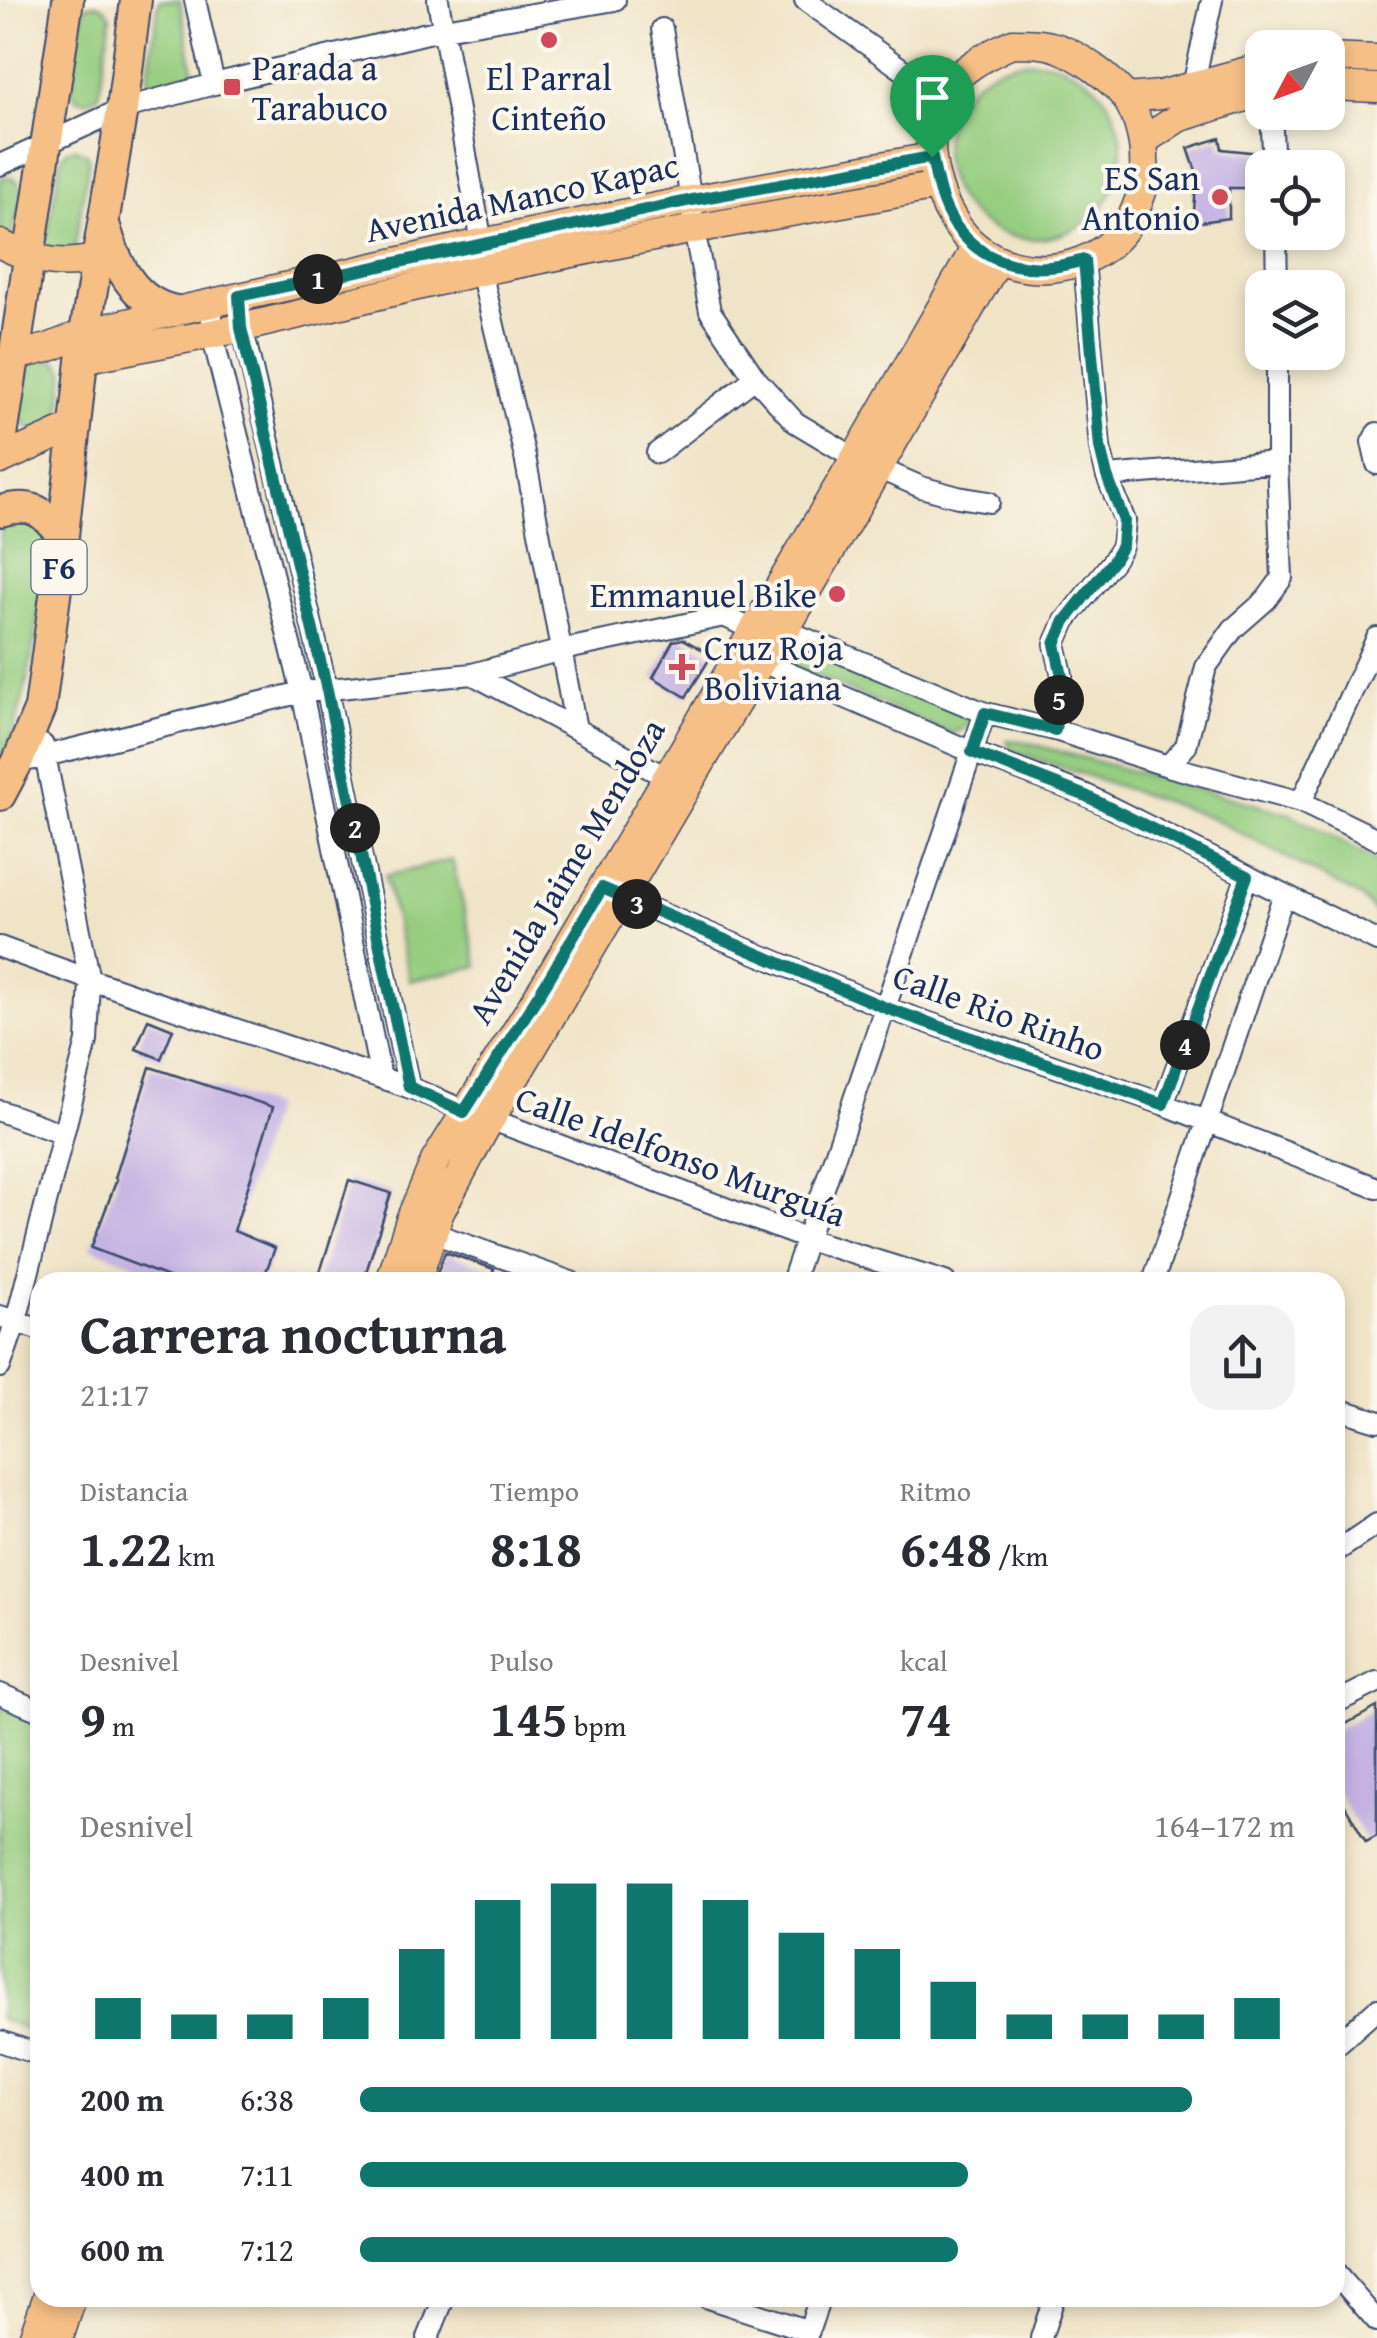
<!DOCTYPE html>
<html lang="es">
<head>
<meta charset="utf-8">
<style>
  :root { --surface:#fff; --page:#f2f2f3; --text:#2b2b33; --muted:#7c7c81; --accent:#0f766e }
  body { margin:0; font-family:"Gentium Book Plus",serif; background:var(--page); color:var(--text); height:100vh; display:flex; flex-direction:column; font-size:38px; white-space:nowrap }
  * { box-sizing:border-box; margin:0 }
  p { font-size:32px; color:var(--muted) }
  .icon { flex:none; width:55px; height:55px; fill:none; stroke:currentColor; stroke-width:2; stroke-linecap:round; stroke-linejoin:round }
  .map { position:relative; flex:1; overflow:hidden }
  .side { position:absolute; left:30px; top:1272px; width:1315px; height:1035px; display:flex; flex-direction:column; background:var(--surface); border-radius:30px; box-shadow:0 5px 15px #0003 }
  .side>* { flex:none }
  .needle { width:65px; rotate:229deg }
  .fabs { position:absolute; left:1245px; top:30px; display:grid; gap:20px }
  .fabs a { display:grid; place-items:center; width:100px; height:100px; border-radius:20px; background:var(--surface); box-shadow:0 5px 15px #0003; font-size:50px }
  .pin { position:absolute; display:grid; place-items:center; width:85px; height:85px; color:#fff; margin:-102px -42px; border-radius:50% 50% 50% 0; rotate:-45deg; box-shadow:0 0 10px #0007 }
  .pin .icon { rotate:45deg }
  .km { position:absolute; width:50px; height:50px; margin:-25px; border-radius:50%; background:#222; color:#fff; font-size:28px; line-height:50px; text-align:center }
  .round { display:grid; place-items:center; flex:none; width:105px; height:105px; border-radius:30px; background:var(--page) }
  .summary { display:flex; align-items:center; justify-content:space-between; height:170px; padding:0 50px }
  h1 { font-size:55px; font-weight:600; line-height:75px }
  .stats { display:grid; grid-template-columns:repeat(3,1fr); gap:15px; height:170px; padding:10px 50px }
  .stats div { display:grid; align-content:center }
  .stats b { font-size:50px; font-weight:600 }
  .stats small { font-size:28px; font-weight:400 }
  .stats p { font-size:28px }
  .chart { height:280px; padding:20px 50px }
  .chart p { display:flex; justify-content:space-between }
  .chart svg { width:100%; height:180px; margin-top:10px; stroke:var(--accent); stroke-width:6 }
  ul { padding:0 50px; list-style:none; font-size:32px }
  li { display:grid; grid-template-columns:160px 120px 1fr; align-items:center; height:75px }
  li i { height:25px; border-radius:12px; background:var(--accent) }
  .map>svg:first-child { display:block }
  .green { fill:#96cd80; stroke:#587e6f; stroke-width:2.5 }
  .building { fill:#c5b2e3 }
  .lines { fill:none; stroke-linecap:round; stroke-linejoin:round }
  .minor-casing { stroke:#3b4a6e; stroke-width:24 }
  .major-casing { stroke:#3b4a6e; stroke-width:31 }
  .highway-casing { stroke:#3b4a6e; stroke-width:34 }
  .minor { stroke:#fff; stroke-width:20 }
  .major { stroke:#f5bf86; stroke-width:28 }
  .highway { stroke:#f5bf86; stroke-width:30 }
  .route-casing { stroke:#fff; stroke-width:20 }
  .route { stroke:#0f766e; stroke-width:12 }
  .poi-dot { fill:#d1495b; stroke:#fbf7ec; stroke-width:4 }
  .labels { text-anchor:middle; dominant-baseline:central; stroke-width:8; stroke-linejoin:round; paint-order:stroke }
  .shield { fill:#fbf7ec; stroke:#5e6b89; stroke-width:2.5 }
  .shield-label { font-size:32px; font-weight:bold; fill:#1b2f5e }
  .poi-label { font-size:35px; fill:#1b2f5e; stroke:#fbf7ec; text-anchor:start }
  .street-label { font-size:35px; fill:#1b2f5e; stroke:#fbf7ec }
</style>
</head>
<body>
<div class="map">
<svg width="1377" height="2338" viewBox="0 0 1377 2338">
  <rect width="100%" height="100%" fill="#fbf7ec"/>
  <filter id="ink" filterUnits="userSpaceOnUse"><feTurbulence type="fractalNoise" baseFrequency=".01" numOctaves="2"/><feDisplacementMap in="SourceGraphic" scale="20" xChannelSelector="R" yChannelSelector="G"/><feConvolveMatrix kernelMatrix="1 2 1 2 8 2 1 2 1" color-interpolation-filters="sRGB"/></filter>
  <filter id="wash" filterUnits="userSpaceOnUse"><feTurbulence type="fractalNoise" baseFrequency=".0048" numOctaves="4" result="noise"/><feDisplacementMap in="SourceGraphic" scale="40" xChannelSelector="R" yChannelSelector="G"/><feGaussianBlur stdDeviation="2.25" result="paint"/><feColorMatrix in="noise" values="0 0 0 0 0 0 0 0 0 0 0 0 0 0 0 0 0 1.4 0 .05"/><feComposite in="paint" operator="in"/></filter>
  <g filter="url(#wash)">
    <rect width="100%" height="100%" fill="#f0e4c7"/>
    <!-- green -->
    <path class="green" d="M159,0h21l14,75 -39,10 -8,-5z
      M97,4l8,4 6,8 -12,79 -13,6 -10,-3 -5,-9 11,-78 7,-6z
      M944 150a89 89 0 1 1 178 0a89 89 0 1 1-178 0Z
      M73,148l14,6 2,6 -14,86 -5,5 -23,-3 -1,-8 15,-81 5,-8z
      M4,177l10,1 10,13 -14,52 -10,-15v-49z
      M49,359l11,5 5,8 -5,46 -18,12h-10l-9,-7 -3,-8 5,-44 5,-7z
      M21,515l27,23c-10,77 -16,155 -48,227v-232l3,-7z
      M802,644l162,69 4,7 -3,8 -15,6 -157,-68c-3,-12 -1,-16 9,-22z
      M1007,740l14,1 269,73 87,48v53l-16,-18 -151,-80 -199,-67z
      M452,860l26,106 -68,15 -25,-105z
      M0,1707l40,14v313l-40,-15z"/>
    <g id="blocks">
      <!-- building -->
      <path class="building" d="M1220,138l2,11 37,4 3,26 -9,9h-24v30l-36,5 4,-49 -9,-26z
        M683,639l29,16 -26,42 -33,-20 20,-36z
        M148,1019l25,10 -12,30 -25,-10z
        M150,1067l123,40 -39,124 41,17 -13,34h-81l-90,-34 26,-69 -2,-1z
        M349,1180l42,13 -28,89h-46z
        M445,1252l49,17 -5,13h-55z
        M1377,1707v129l-11,6 -31,-54v-58z"/>
    </g>
  </g>
  <g filter="url(#ink)">
    <use href="#blocks" fill-opacity="0" stroke="#3b4a6e" stroke-width="2.5"/>
    <g class="lines">
      <defs>
        <path id="minor" d="M195,0l19,84
          M438,0l44,243 -1,28 44,186 51,272
          M805,0l136,97
          M662,29l29,171 3,29 16,82 45,67 40,44 60,36 66,29 37,10 31,5
          M1193,86l19,-86
          M1271,112l3,56
          M0,165l122,-56 92,-25 230,-55 171,-29
          M1276,232l1,56
          M212,302v32l90,358 79,386
          M240,318l87,372 82,397
          M1377,433l-5,9 5,22
          M657,453l98,-75
          M1107,476l170,-14
          M773,625l212,88 70,17 113,36 133,36 76,37
          M751,657l221,95 114,43 291,146
          M472,674l207,110
          M1055,730l7,-55 -7,-31 10,-23 48,-60 9,-15 3,-25 -18,-45 -7,-28 -16,-188
          M17,763l285,-71 170,-18 90,-24 162,-34 29,14
          M1168,766l18,-20 20,-79 27,-38 33,-29 16,-22 -5,-116v-110
          M1301,802l76,-164
          M613,893l273,115 277,96 214,84
          M0,947c134,50 270,93 405,139 29,10 55,25 85,33l317,120 138,43
          M1163,1104l84,-228
          M0,1111l63,23
          M433,1233l138,49
          M792,1282l193,-569
          M1153,1282l131,-388
          M0,1316l40,14
          M0,1367l16,-46 71,-280 3,-60 -47,-236
          M1335,1408l42,13
          M1335,1552l42,-28
          M0,1694l40,17
          M1335,1703l42,-21
          M0,2041l40,14
          M1335,2046l42,-37
          M1335,2273l42,48
          M708,2298l101,33
          M428,2338l16,-40
          M806,2338l14,-40
          M1041,2338l13,-40"/>
        <path id="major" d="M1013,43c16,0 31,0 45,5 22,8 53,30 67,49 11,14 18,40 19,57 0,13 2,26 -2,38 -5,14 -10,28 -20,40 -35,42 -101,48 -144,16 -39,-29 -62,-108 -36,-152 15,-26 45,-41 71,-53z
          M1328,57l49,2
          M1328,86l49,2
          M1126,98l34,-3 102,-28
          M1143,141l35,-23 84,-26
          M0,244c35,17 58,23 96,15
          M14,356l34,-8 37,-15 91,-22 306,-68 209,-43 241,-43
          M82,359l159,-31 240,-57 213,-42 244,-43
          M0,460l76,-34
          M390,1282l20,-62 25,-59 113,-181 307,-522 121,-211
          M416,1282l24,-70 44,-82 277,-469 24,-31 213,-370
          M33,2338l14,-40
          M59,2338l13,-40"/>
        <path id="highway" d="M105,227c11,37 28,76 71,84
          M0,450l68,-450
          M0,511c33,-9 43,0 63,25
          M0,795l17,-32 23,-55 23,-172 22,-203 37,-224 14,-109"/>
      </defs>
      <!-- minor casing -->
      <use href="#minor" class="minor-casing"/>
      <!-- major casing -->
      <use href="#major" class="major-casing"/>
      <!-- highway casing -->
      <use href="#highway" class="highway-casing"/>
      <!-- minor -->
      <use href="#minor" class="minor"/>
      <!-- major -->
      <use href="#major" class="major"/>
      <!-- highway -->
      <use href="#highway" class="highway"/>
    </g>
  </g>
  <g class="lines" filter="url(#ink)">
    <defs>
      <path id="route" d="M932,157c4,22 9,49 23,68 32,44 80,50 129,35l16,188 7,28 17,45 -2,25 -9,15 -48,60 -10,23 7,32 -7,54 -70,-17 -13,39 114,44 161,80 -84,228 -277,-96 -284,-120 -54,92 -84,132 -55,-25 -82,-397 -86,-362 -2,-32 453,-96z"/>
    </defs>
    <!-- route casing -->
    <use href="#route" class="route-casing"/>
    <!-- route -->
    <use href="#route" class="route"/>
  </g>
  <!-- markers -->
  <g class="poi-dot">
    <circle cx="549" cy="40" r="10"/>
    <rect x="222" y="77" width="20" height="20" rx="5"/>
    <circle cx="1220" cy="197" r="10"/>
    <circle cx="837" cy="594" r="10"/>
    <path d="M677 652h10v10h10v10h-10v10h-10v-10h-10v-10h10z"/>
  </g>
  <g class="labels">
    <!-- shield labels -->
    <rect class="shield" x="31.5" y="540" width="55" height="54" rx="8"/>
    <g class="shield-label">
      <text x="59" y="567">F6</text>
    </g>
    <!-- poi labels -->
    <g class="poi-label">
      <text x="252" y="67">Parada a<tspan x="252" dy="40">Tarabuco</tspan></text>
      <text x="549" y="77" text-anchor="middle">El Parral<tspan x="549" dy="40">Cinteño</tspan></text>
      <text x="1200" y="177" text-anchor="end">ES San<tspan x="1200" dy="40">Antonio</tspan></text>
      <text x="817" y="594" text-anchor="end">Emmanuel Bike</text>
      <text x="704" y="647">Cruz Roja<tspan x="704" dy="40">Boliviana</tspan></text>
    </g>
    <!-- street labels -->
    <g class="street-label">
      <text transform="translate(522 197) rotate(-12)">Avenida Manco Kapac</text>
      <text transform="translate(566 871) rotate(-59)">Avenida Jaime Mendoza</text>
      <text transform="translate(999 1012) rotate(20)">Calle Rio Rinho</text>
      <text transform="translate(681 1156) rotate(20)">Calle Idelfonso Murguía</text>
    </g>
  </g>
</svg>
<div class="fabs">
<a><svg class="needle" viewBox="-14 -14 28 28"><path d="M0-13l5 13h-10z" fill="#e53935"/><path d="M0 13l5-13h-10z" fill="#7c7c81"/></svg></a>
<a><svg class="icon" aria-label="locate" viewBox="0 0 24 24"><circle cx="12" cy="12" r="6"/><path d="M12 2v4M12 18v4M2 12h4M18 12h4"/></svg></a>
<a><svg class="icon" aria-label="layers" viewBox="0 0 24 24"><path d="M12 4l9 5-9 5-9-5zM3 14l9 5 9-5"/></svg></a>
</div>
<div class="pin" style="left:932px;top:157px;background:#1e9e55"><svg class="icon" aria-label="arrive" viewBox="0 0 24 24"><path d="M6 21V4h12l-3 4 3 4H6"/></svg></div>
<b class="km" style="left:318px;top:279px">1</b>
<b class="km" style="left:355px;top:828px">2</b>
<b class="km" style="left:637px;top:904px">3</b>
<b class="km" style="left:1185px;top:1045px">4</b>
<b class="km" style="left:1059px;top:700px">5</b>
<section class="side">
<div class="summary"><div><h1>Carrera nocturna</h1><p>21:17</p></div><a class="round"><svg class="icon" aria-label="share" viewBox="0 0 24 24"><path d="M12 15V3M7 8l5-5 5 5M5 13v7h14v-7"/></svg></a></div>
<div class="stats">
<div><p>Distancia</p><b>1.22<small> km</small></b></div>
<div><p>Tiempo</p><b>8:18</b></div>
<div><p>Ritmo</p><b>6:48<small> /km</small></b></div>
</div>
<div class="stats">
<div><p>Desnivel</p><b>9<small> m</small></b></div>
<div><p>Pulso</p><b>145<small> bpm</small></b></div>
<div><p>kcal</p><b>74</b></div>
</div>
<div class="chart"><p><span>Desnivel</span>164–172 m</p>
<svg viewBox="0 0 160 44" preserveAspectRatio="none"><path d="M5 44V34M15 44V38M25 44V38M35 44V34M45 44V22M55 44V10M65 44V6M75 44V6M85 44V10M95 44V18M105 44V22M115 44V30M125 44V38M135 44V38M145 44V38M155 44V34"/></svg>
</div>
<ul>
<li><b>200 m</b>6:38<i style="width:89%"></i></li>
<li><b>400 m</b>7:11<i style="width:65%"></i></li>
<li><b>600 m</b>7:12<i style="width:64%"></i></li>
</ul>
</section>
</div>
</body>
</html>
